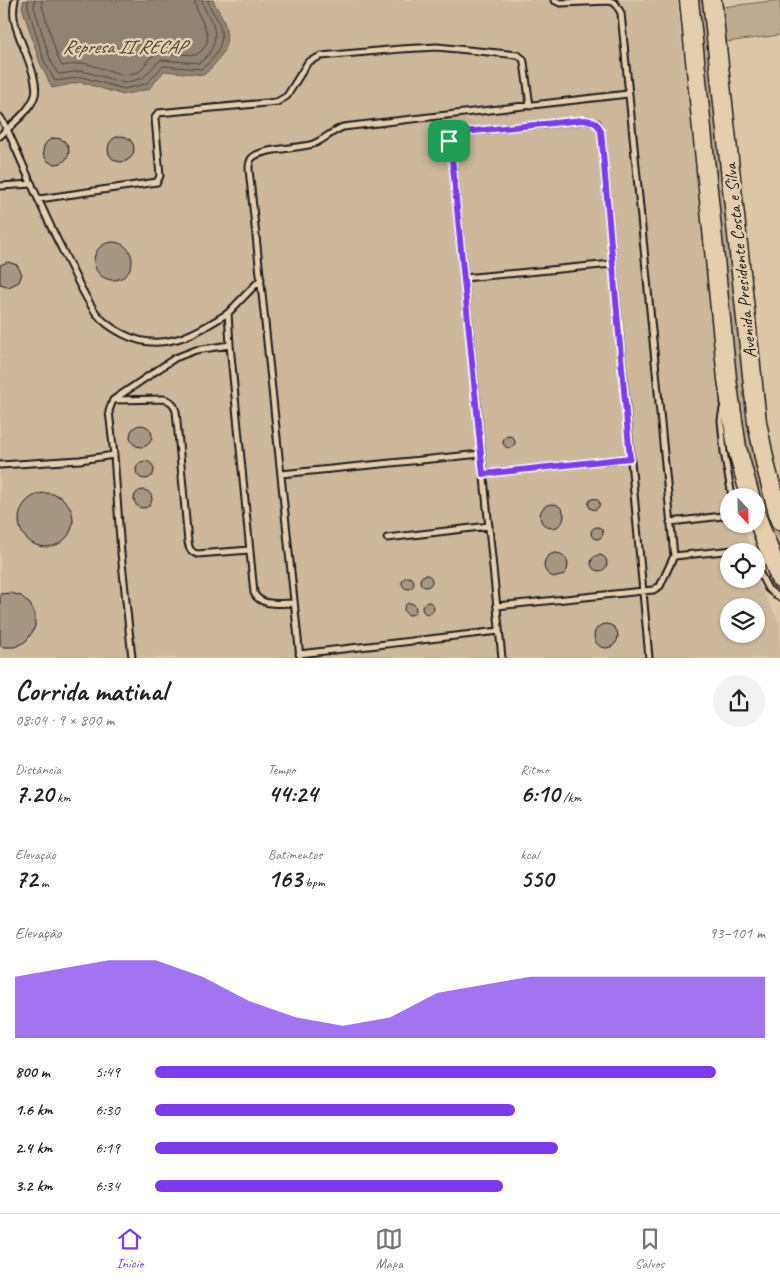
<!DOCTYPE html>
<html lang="pt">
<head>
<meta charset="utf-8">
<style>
  :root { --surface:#fff; --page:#f2f2f2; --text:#222; --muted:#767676; --line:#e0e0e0; --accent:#7c3aed }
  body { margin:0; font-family:Caveat,sans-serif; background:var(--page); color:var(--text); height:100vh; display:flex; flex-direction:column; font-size:19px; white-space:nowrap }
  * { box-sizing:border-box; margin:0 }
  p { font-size:16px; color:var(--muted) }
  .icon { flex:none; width:28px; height:28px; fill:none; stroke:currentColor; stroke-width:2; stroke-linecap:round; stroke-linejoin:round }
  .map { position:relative; height:658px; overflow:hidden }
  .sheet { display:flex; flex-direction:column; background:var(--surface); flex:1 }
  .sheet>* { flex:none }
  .needle { width:32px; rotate:158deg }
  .controls { position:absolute; left:720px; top:488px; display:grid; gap:10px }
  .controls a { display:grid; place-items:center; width:45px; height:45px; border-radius:50%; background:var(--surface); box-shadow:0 1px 4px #0004; font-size:25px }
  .pin { position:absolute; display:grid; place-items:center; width:42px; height:42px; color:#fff; margin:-21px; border-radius:10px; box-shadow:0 2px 8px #0006 }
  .round { display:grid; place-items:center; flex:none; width:52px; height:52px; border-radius:26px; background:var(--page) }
  .summary { display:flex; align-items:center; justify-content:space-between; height:85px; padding:0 15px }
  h1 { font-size:28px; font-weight:800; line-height:38px }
  .figures { display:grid; grid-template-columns:repeat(3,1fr); gap:8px; height:85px; padding:5px 15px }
  .figures div { display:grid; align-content:center }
  .figures b { font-size:25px; font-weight:800 }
  .figures small { font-size:14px; font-weight:400 }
  .figures p { font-size:14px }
  .chart { height:140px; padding:10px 15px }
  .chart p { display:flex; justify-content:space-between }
  .chart svg { width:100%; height:90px; margin-top:5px; fill:var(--accent); opacity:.7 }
  ul { padding:0 15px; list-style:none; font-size:16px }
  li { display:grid; grid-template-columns:80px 60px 1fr; align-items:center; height:38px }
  li i { height:12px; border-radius:6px; background:var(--accent) }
  .tab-bar { display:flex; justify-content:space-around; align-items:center; height:70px; border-top:1px solid var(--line); background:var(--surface); font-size:14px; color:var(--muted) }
  .tab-bar a { display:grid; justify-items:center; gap:2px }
  .tab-bar .active { color:var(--accent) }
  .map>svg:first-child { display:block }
  .built { fill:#cdb89c; fill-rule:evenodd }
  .green { fill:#bdaa91; stroke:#6c6356 }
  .water { fill:#918371; stroke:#625a4f }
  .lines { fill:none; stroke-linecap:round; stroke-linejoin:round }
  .shore { stroke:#4b453e; stroke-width:1 }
  .building { fill:#a79681; stroke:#1c1c1c }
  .lane-casing { stroke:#1c1c1c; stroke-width:9 }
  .highway-casing { stroke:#1c1c1c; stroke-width:21 }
  .lane { stroke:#e5ceae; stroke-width:5 }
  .highway { stroke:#e5ceae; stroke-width:18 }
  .route-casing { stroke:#fff; stroke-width:10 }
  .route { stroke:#7c3aed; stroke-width:6 }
  .labels { text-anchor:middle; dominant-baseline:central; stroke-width:5; stroke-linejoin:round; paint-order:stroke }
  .street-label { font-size:18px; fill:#1c1c1c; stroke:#e5ceae }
  .water-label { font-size:19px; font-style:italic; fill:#45403a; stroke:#e5ceae }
</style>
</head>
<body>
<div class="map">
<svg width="780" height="658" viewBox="0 0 780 658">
  <rect width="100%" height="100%" fill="#ddc7a8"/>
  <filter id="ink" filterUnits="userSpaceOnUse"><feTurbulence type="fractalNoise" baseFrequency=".02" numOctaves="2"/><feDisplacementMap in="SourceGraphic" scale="10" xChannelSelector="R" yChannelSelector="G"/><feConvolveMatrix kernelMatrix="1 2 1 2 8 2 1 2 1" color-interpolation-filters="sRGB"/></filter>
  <g filter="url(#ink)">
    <!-- built -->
    <path class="built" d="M0,0h677l49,453 11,43h-8v28h15l6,27h-21v28h27v-5l2,9 22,41v34h-780zM729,606h27v28h-27z"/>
    <!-- green -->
    <path class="green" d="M697,0h9l66,513 8,25v24c-19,-48 -31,-97 -41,-147z
      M780,0v35l-54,7 -4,-35z"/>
    <!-- water -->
    <path class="water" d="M24,0h189c3,8 9,14 11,22 8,24 -3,37 -20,53l-40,-4 -15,18 -26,6 -42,-13 -29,6 -12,-25 -18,-56z"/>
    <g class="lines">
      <!-- shore -->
      <path class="shore" d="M28,0v7l16,54 11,20 27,-4 42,12 22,-5 17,-18 38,3c16,-11 26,-28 17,-48 -3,-7 -9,-13 -10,-21
        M35,0l-1,7 16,52 8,15 25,-3 41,12 19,-5 13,-14 5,-4 38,3c13,-9 19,-23 14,-38 -3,-9 -10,-15 -11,-25
        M42,0v6l15,50 5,10 22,-3 40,12 15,-3 12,-15 9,-4 36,2c26,-17 -1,-35 -1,-55"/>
    </g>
    <!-- building -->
    <path class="building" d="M108 149a13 13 0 1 1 26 0a13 13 0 1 1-26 0Z
      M43 151a13 13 0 1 1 26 0a13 13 0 1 1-26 0Z
      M94 261a19 19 0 1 1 38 0a19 19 0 1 1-38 0Z
      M8,262l9,3 5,9 -3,8 -10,5 -9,-3v-19z
      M130 436a11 11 0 1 1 22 0a11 11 0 1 1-22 0Z
      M503 442a6 6 0 1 1 12 0a6 6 0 1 1-12 0Z
      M136 470a9 9 0 1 1 18 0a9 9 0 1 1-18 0Z
      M134 499a9 9 0 1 1 18 0a9 9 0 1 1-18 0Z
      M19 520a27 27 0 1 1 54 0a27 27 0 1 1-54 0Z
      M588.5 504a5.5 5.5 0 1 1 11 0a5.5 5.5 0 1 1-11 0Z
      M540 516a12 12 0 1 1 24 0a12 12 0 1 1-24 0Z
      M591 533a6 6 0 1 1 12 0a6 6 0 1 1-12 0Z
      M544 565a12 12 0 1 1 24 0a12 12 0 1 1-24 0Z
      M591 563a8 8 0 1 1 16 0a8 8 0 1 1-16 0Z
      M420 581a6 6 0 1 1 12 0a6 6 0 1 1-12 0Z
      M402 583a6 6 0 1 1 12 0a6 6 0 1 1-12 0Z
      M11,593l10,3 9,8 5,10v12l-2,5 -7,10 -11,6h-12l-3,-1v-52z
      M422 608a6 6 0 1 1 12 0a6 6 0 1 1-12 0Z
      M404 609a6 6 0 1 1 12 0a6 6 0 1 1-12 0Z
      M594 636a12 12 0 1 1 24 0a12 12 0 1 1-24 0Z"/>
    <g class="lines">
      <defs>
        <path id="lane" d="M0,117l7,12c19,42 36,84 57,124 10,20 19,42 32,60 7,9 17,16 27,21 39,20 72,0 105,-21
          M0,136c11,-11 28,-23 34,-38 8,-16 -15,-56 -19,-75 -2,-8 -2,-15 0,-23
          M0,186l32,-2
          M39,199l118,-17 3,-6 -5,-58 3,-5 119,-11 10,-6 21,-34 13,-6 80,-7 36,-2 81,8 5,4 1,3 6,44
          M464,278l148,-14
          M230,345l-2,-32 33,-34
          M114,400l50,-1c8,2 9,4 12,12l12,131c1,7 3,10 9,12l53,-4
          M724,403l-3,17 3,32 8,44
          M114,455l7,98 11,105
          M0,465l80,-5 34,-5 -5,-44 4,-11 62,-42 21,-8 34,-5 24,248c7,14 26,10 40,10
          M281,474l200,-20
          M483,474l147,-16
          M670,522l53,-6 6,-5
          M387,538l102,-12
          M674,556l60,-6 8,1
          M756,566l12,23 12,9
          M497,606l156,-16 7,-4 14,-30 -53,-543 -6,-10 -5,-2 -50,2 -6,-3
          M299,654l200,-23
          M300,658l-51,-489c0,-4 0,-8 3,-11 9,-10 46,-9 61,-14 11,-4 19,-13 30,-17l285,-33
          M502,658l-52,-521 4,-4 134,-13 9,3 4,8 48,527"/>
        <path id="highway" d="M689,0l38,379 10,69 13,48
          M712,0l45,422 9,45 14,54
          M756,515l24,64"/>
      </defs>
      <!-- lane casing -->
      <use href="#lane" class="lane-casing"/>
      <!-- highway casing -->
      <use href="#highway" class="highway-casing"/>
      <!-- lane -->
      <use href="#lane" class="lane"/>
      <!-- highway -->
      <use href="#highway" class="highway"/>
    </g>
  </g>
  <g class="lines" filter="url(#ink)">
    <defs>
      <path id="route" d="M583,120c9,0 14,2 18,11l29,327 -147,16 -33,-337 4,-4z"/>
    </defs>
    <!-- route casing -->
    <use href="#route" class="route-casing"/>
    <!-- route -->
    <use href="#route" class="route"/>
  </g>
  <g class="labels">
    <!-- street labels -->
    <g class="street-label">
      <text transform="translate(740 261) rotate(-96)">Avenida Presidente Costa e Silva</text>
    </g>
    <!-- water labels -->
    <g class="water-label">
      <text x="124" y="47">Represa II RECAP</text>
    </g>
  </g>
</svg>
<div class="controls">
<a><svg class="needle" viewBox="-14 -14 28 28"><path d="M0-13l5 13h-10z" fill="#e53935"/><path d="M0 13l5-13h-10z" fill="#767676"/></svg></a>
<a><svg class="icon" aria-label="locate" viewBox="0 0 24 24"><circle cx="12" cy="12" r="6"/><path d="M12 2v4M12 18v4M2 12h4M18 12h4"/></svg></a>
<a><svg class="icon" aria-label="layers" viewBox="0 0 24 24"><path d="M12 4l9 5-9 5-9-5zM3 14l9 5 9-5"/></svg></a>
</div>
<div class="pin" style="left:449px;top:141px;background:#1e9e55"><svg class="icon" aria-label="arrive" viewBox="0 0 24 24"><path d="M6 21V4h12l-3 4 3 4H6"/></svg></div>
</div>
<section class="sheet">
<div class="summary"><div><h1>Corrida matinal</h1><p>08:04 · 9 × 800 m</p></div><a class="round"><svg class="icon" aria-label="share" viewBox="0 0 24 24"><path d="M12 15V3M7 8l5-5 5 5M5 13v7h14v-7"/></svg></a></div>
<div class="figures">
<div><p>Distância</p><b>7.20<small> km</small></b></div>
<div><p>Tempo</p><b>44:24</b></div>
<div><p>Ritmo</p><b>6:10<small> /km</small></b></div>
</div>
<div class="figures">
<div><p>Elevação</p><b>72<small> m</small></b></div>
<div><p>Batimentos</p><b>163<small> bpm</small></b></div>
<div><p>kcal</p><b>550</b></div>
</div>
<div class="chart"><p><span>Elevação</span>93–101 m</p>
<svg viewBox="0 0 160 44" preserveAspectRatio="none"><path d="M0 44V14L10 10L20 6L30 6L40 14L50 26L60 34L70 38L80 34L90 22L100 18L110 14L120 14L130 14L140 14L150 14L160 14V44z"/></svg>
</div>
<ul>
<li><b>800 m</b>5:49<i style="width:92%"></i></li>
<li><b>1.6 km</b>6:30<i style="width:59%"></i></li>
<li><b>2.4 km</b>6:19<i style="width:66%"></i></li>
<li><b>3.2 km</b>6:34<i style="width:57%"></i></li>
</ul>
</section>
<nav class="tab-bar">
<a class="active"><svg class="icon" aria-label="home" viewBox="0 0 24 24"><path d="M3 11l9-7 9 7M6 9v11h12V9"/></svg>Início</a>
<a><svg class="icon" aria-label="map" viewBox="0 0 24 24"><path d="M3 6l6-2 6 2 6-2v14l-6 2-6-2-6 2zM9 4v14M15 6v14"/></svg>Mapa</a>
<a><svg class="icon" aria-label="saved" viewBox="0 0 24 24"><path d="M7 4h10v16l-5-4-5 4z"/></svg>Salvos</a>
</nav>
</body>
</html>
